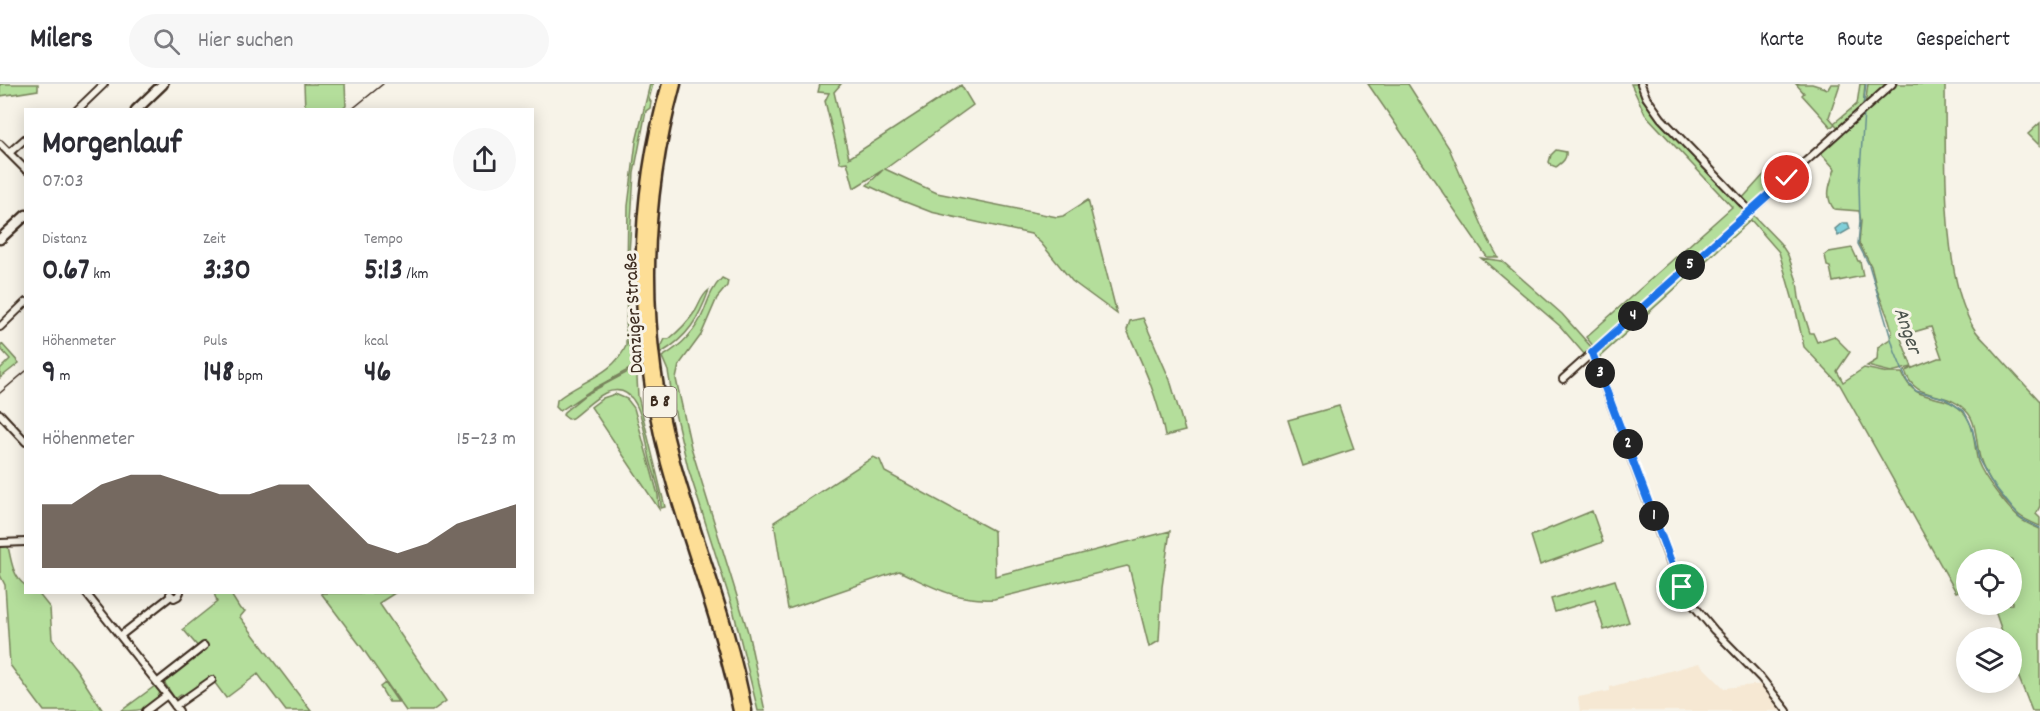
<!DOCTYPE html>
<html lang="de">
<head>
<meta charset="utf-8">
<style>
  :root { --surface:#fff; --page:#f7f7f7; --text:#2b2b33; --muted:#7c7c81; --line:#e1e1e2; --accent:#3b2a1e }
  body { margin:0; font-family:Dekko,sans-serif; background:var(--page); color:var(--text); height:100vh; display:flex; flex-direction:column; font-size:22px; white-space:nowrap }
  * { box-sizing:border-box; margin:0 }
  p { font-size:20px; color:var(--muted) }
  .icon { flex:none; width:33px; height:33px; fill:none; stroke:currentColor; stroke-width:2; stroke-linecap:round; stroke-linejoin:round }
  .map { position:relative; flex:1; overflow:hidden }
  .sheet { position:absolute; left:24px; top:24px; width:510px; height:486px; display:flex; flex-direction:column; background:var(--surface); border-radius:0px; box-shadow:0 3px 15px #0003 }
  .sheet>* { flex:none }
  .tools { position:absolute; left:1956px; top:465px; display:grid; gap:12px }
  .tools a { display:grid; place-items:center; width:66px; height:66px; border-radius:50%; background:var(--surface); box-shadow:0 3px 15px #0003; font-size:30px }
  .pin { position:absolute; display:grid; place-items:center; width:51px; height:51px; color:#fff; margin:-26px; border:3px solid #fff; border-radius:50%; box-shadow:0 2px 6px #0007 }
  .km { position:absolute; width:30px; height:30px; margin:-15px; border-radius:50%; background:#222; color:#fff; font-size:16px; line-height:30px; text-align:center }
  .round { display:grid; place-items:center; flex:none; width:63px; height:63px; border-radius:32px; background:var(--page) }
  .headline { display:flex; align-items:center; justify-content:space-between; height:102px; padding:0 18px }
  h1 { font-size:33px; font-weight:700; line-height:45px }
  .stats { display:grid; grid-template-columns:repeat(3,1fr); gap:9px; height:102px; padding:6px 18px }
  .stats div { display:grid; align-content:center }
  .stats b { font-size:30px; font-weight:700 }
  .stats small { font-size:16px; font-weight:400 }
  .stats p { font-size:16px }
  .chart { height:168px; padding:12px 18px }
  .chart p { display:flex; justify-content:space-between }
  .chart svg { width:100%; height:108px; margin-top:6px; fill:var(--accent); opacity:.7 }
  header { display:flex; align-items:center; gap:36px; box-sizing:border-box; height:84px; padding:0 30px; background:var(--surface); border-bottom:2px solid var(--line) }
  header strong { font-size:28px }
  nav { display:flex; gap:33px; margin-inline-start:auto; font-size:21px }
  .search { width:420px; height:54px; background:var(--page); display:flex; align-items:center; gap:15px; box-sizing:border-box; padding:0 21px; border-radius:33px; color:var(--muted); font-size:22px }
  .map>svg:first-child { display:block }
  .built { fill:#f6e8d3 }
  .green { fill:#b4de9b; stroke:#78845c; stroke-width:1.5 }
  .water { fill:#7fcfd9; stroke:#648d8e; stroke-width:1.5 }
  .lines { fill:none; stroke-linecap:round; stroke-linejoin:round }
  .stream { stroke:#648d8e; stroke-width:1.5 }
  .street-casing { stroke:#3b2a1e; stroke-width:10 }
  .secondary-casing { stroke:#3b2a1e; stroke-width:13 }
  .highway-casing { stroke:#3b2a1e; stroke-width:15 }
  .street { stroke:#f7f3e8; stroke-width:6 }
  .secondary { stroke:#f7f3e8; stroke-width:8 }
  .highway { stroke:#fdde96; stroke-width:10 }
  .tram { stroke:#3b2a1e; stroke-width:1.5 }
  .route-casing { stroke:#fff; stroke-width:12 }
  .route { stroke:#1a73e8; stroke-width:8 }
  .labels { text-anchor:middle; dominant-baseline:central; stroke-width:6; stroke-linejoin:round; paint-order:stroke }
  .shield { fill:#f7f3e8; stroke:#73665b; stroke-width:1.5 }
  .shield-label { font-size:18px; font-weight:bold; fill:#3b2a1e }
  .street-label { font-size:20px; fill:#3b2a1e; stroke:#f7f3e8 }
  .water-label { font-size:21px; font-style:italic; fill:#4c534d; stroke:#f7f3e8 }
</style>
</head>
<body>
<header>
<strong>Milers</strong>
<div class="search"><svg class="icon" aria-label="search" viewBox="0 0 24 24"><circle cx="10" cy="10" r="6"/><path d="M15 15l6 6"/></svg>Hier suchen</div>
<nav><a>Karte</a><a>Route</a><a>Gespeichert</a></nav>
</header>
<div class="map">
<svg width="2040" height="627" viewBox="0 0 2040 627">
  <rect width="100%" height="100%" fill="#f7f3e8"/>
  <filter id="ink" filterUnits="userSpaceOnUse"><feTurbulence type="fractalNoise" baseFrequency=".0167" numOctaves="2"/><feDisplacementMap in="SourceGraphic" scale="12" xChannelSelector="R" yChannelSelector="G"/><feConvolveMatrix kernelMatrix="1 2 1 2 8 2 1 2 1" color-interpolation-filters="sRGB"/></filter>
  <g filter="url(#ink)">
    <!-- built -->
    <path class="built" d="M1699,579l25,25 40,-4 21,27h-205l-2,-14 32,-6v-4z"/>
    <!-- green -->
    <path class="green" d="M0,0h38v6l-38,6z
      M304,0h41l1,22 -4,3h-37z
      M650,0h3l-4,15 2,3 -1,6 -4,3 -12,62 -5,81 -1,90 11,20 -46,25 -33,22 -4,-4 1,-7c23,-19 56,-25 69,-54l2,-140 8,-64z
      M820,0h21l-7,8 15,66 112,-73 12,20 -88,64 52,24 120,24 6,-1 25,-16 29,114 -45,-33 -31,-38 -10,-9 -100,-22 -36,-14 -28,-13 16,-15 -29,18 -7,-26 -7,1 -15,-62 4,-8 -11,-1z
      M1368,0h40l41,64 39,91 10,18h-11z
      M1631,0h9l5,13 99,110 1,6 -147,133 -4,1 -8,-10 146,-130 -87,-93z
      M1796,0h16l16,5 3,-5h9l-11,33 5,6 23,-19 3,-20h5l-2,25 -23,21 -5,-6 -4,3 -29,-32 2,-2z
      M1868,0h23l-26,22z
      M1894,0h51c1,66 -5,186 28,243 5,9 14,16 21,24 15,17 31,34 46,50v105l-4,8 4,4v8c-7,-3 -15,-6 -21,-11 -14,-12 -34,-39 -39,-57 -4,-14 -3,-34 -12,-45 -22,-26 -52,-9 -63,-42l33,-13h4l-11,-31 -31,9 12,31 -21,5 -24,-6 10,-6 1,-13 12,-8 2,-8 -3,-11 -12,-30 -6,-24 -12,-23 2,-22 -2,-10 -25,-2c-10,-12 -4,-26 1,-40l-16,-18z
      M2040,39v23l-12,-12z
      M1556,66l10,2c1,8 -5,11 -10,15l-5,-2 -2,-3 2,-7z
      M1768,86l13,12 -32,26 -9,-7z
      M1752,130l28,29 8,12 9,26 2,17 11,35h3l4,9 17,-6 16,16 -13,19 6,11 21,-14 24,5h14c15,35 41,15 63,41 10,12 9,34 13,48 6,16 29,45 41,56 6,5 14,8 21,11v182h-8l-20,-51v-22l-8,-1 -11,-32 19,-1v-44h-46v28l-10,4 -116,-207 -36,-38 -8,-36 -17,-59 -28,-32 -155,140 2,-9 149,-134 4,2z
      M1852,164l6,13h2l3,15 -30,6 -3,-15 -3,-1 -2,-11 4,-3z
      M1481,174l21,3 60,53 31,35 -8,6 -25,-29z
      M722,194l6,3 -1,5 -10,12 -16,37 -22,30 -3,14 15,68 57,185 17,79h-7l-25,-102 -45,-141 -13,-55 -7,-42 -6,-14c19,-11 34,-26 42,-46 5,-13 8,-23 18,-33z
      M709,206c-10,28 -21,47 -48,63v-6l4,-8h4c10,-8 19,-17 27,-29 4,-7 6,-15 13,-20z
      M1143,234l27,62 15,51 -20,5c-7,-39 -22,-71 -38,-106l3,-9z
      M2,260l17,19 -19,15v-9l10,-10 -10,-11z
      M639,282l-2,12 1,18 27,111 -4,1c1,-18 -9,-36 -12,-54 -5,-21 -8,-76 -44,-61 -12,6 -22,17 -33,25l-4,1 -5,-4 1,-3 21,-17z
      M615,310l12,5 7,9 24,87 1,14 -68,-102 12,-9z
      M1339,322l15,43 -51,17 -15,-46z
      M873,373l7,3 5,12 109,59 1,45 175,-45 -8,56 -3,54 -10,6 -20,-80 -2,-1 -133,33c-39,2 -61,-12 -95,-28l-111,38 -14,-87z
      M1592,427l11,31 -63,23 -9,-29z
      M8,462c3,14 5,31 17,39l1,7 12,1 12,15 2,31 24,30 27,42h-59l-34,-46 -5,-80 -5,-10v-28z
      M1615,496l14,42 -25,8 -9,-30 -40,12 -4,-13z
      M214,509h16l10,16 5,2 -5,6 71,94h-25l-28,-37 -32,24 -14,-19 -27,19 -3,-4 -7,5 -11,-17 5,-7 30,-27 -16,-19 34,-27z
      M321,509h74l-16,10 67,98 -14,10h-26l-43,-62z
      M385,599l13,19h-9l-9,-15z
      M155,602l5,6c-5,19 -23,19 -39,19z"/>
    <!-- water -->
    <path class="water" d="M1842,139h6l2,6 -12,7 -3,-7z"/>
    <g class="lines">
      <!-- stream -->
      <path class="stream" d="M1863,23l3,-23
        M1864,28l-5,73 1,37 -2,22 11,21 26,87 12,29 9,10 28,7 20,13 8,16 7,33 11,20 30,38 20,10"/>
      <defs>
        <path id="street" d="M1641,0l5,13 15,21 89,93
          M77,26l27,-26
          M0,60l26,26
          M9,69l17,-15
          M0,243l26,-25
          M1592,269l78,209 12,25 13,20 19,23 47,48 26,33
          M1563,295l329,-295
          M0,330l26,28
          M0,459l26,-1
          M85,508l82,103
          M170,510l4,4 4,-2 2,-4
          M120,552l51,-40
          M158,598l46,-36
          M175,622l37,-26
          M146,627l21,-16 12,16"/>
        <path id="secondary" d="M136,26l27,-26
          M0,155l26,-24"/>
        <path id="highway" d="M668,0c-39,133 -33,272 6,404 22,75 50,147 65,223
          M675,0c-34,124 -35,253 -1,378 23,83 57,164 72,249"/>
      </defs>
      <!-- street casing -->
      <use href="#street" class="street-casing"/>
      <!-- secondary casing -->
      <use href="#secondary" class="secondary-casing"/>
      <!-- highway casing -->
      <use href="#highway" class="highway-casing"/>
      <!-- street -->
      <use href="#street" class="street"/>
      <!-- secondary -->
      <use href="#secondary" class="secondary"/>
      <!-- highway -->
      <use href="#highway" class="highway"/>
      <!-- tram -->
      <path class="tram" d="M351,26l32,-26
        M0,309l26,-22"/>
    </g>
  </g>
  <g class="lines" filter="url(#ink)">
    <defs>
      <path id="route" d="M1682,503l-11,-25 -79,-209 195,-175"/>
    </defs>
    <!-- route casing -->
    <use href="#route" class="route-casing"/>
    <!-- route -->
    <use href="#route" class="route"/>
  </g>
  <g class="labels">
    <!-- shield labels -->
    <rect class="shield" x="643.5" y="303" width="33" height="30" rx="4.5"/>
    <g class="shield-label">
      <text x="660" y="318">B 8</text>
    </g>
    <!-- street labels -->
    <g class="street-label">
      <text transform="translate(635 229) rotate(-93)">Danziger Straße</text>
    </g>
    <!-- water labels -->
    <g class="water-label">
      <text transform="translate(1906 247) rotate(71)">Anger</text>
    </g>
  </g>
</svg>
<div class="tools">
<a><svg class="icon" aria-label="locate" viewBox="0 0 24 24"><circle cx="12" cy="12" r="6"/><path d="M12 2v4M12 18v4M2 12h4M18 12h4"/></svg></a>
<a><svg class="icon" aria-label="layers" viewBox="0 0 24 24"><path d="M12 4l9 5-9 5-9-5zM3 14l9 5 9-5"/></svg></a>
</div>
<div class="pin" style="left:1682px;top:503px;background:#1e9e55"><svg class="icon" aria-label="arrive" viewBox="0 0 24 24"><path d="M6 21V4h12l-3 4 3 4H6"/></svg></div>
<div class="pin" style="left:1787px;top:94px;background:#d93025"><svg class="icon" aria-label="check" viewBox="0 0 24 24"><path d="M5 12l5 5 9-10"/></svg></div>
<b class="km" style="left:1654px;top:432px">1</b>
<b class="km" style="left:1628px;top:360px">2</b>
<b class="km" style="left:1600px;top:289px">3</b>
<b class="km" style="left:1633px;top:232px">4</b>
<b class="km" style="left:1690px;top:181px">5</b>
<section class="sheet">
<div class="headline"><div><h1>Morgenlauf</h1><p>07:03</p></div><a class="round"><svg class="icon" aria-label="share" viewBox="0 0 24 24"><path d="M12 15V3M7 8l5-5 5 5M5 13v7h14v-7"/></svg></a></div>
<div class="stats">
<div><p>Distanz</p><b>0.67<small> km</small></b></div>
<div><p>Zeit</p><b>3:30</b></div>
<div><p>Tempo</p><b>5:13<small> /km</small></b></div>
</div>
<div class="stats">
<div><p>Höhenmeter</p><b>9<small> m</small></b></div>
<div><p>Puls</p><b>148<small> bpm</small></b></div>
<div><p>kcal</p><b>46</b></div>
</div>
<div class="chart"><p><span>Höhenmeter</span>15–23 m</p>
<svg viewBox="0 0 160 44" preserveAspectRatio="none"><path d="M0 44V18L10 18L20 10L30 6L40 6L50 10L60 14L70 14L80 10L90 10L100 22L110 34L120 38L130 34L140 26L150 22L160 18V44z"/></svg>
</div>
</section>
</div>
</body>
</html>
